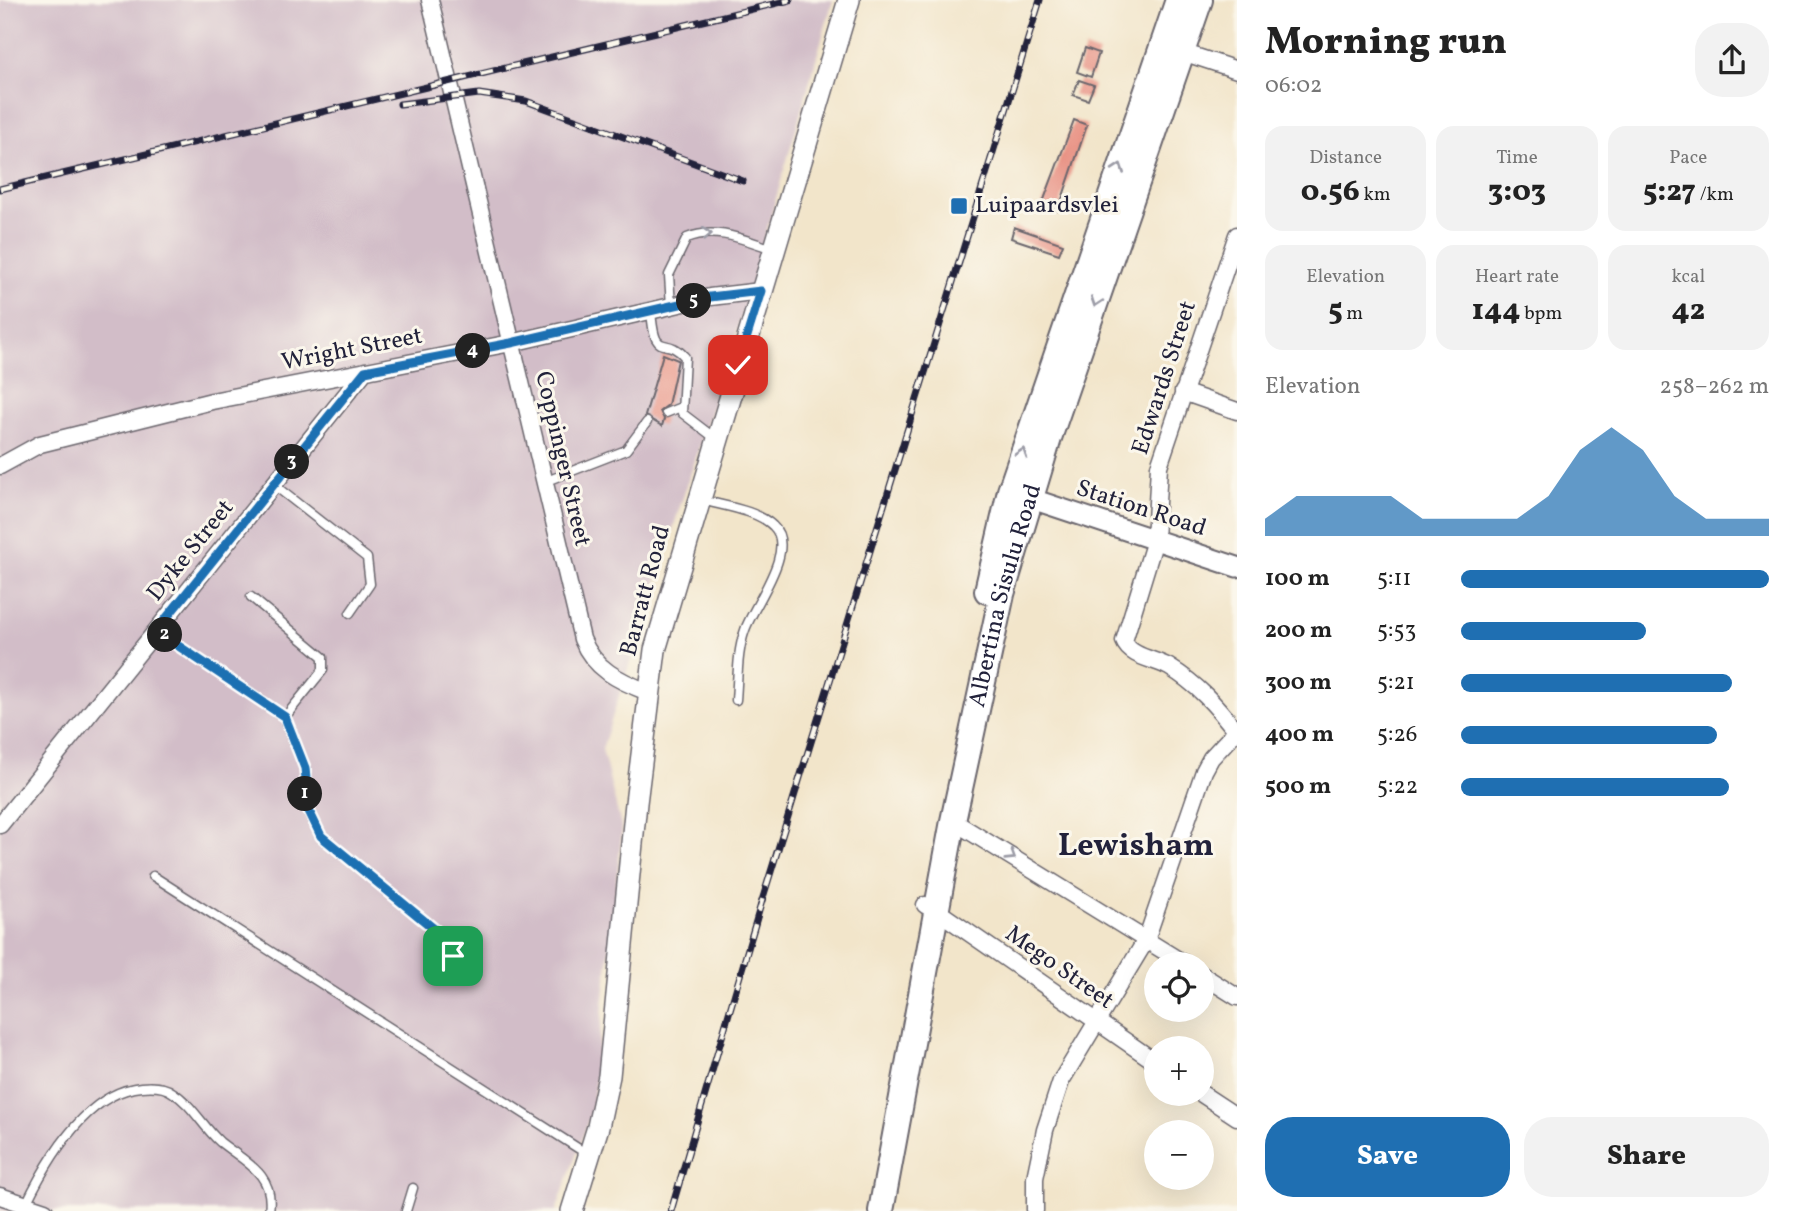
<!DOCTYPE html>
<html lang="en">
<head>
<meta charset="utf-8">
<style>
  :root { --surface:#fff; --page:#f2f2f2; --text:#222; --muted:#767676; --accent:#1f6fb2 }
  body { margin:0; font-family:Vollkorn,serif; background:var(--page); color:var(--text); height:100vh; display:flex; flex-direction:column; font-size:26px; white-space:nowrap }
  * { box-sizing:border-box; margin:0 }
  p { font-size:23px; color:var(--muted) }
  .icon { flex:none; width:38px; height:38px; fill:none; stroke:currentColor; stroke-width:2; stroke-linecap:round; stroke-linejoin:round }
  .map { position:relative; flex:1; overflow:hidden }
  .details { display:flex; flex-direction:column; background:var(--surface); width:560px }
  .details>* { flex:none }
  .buttons { position:absolute; left:1144px; top:952px; display:grid; gap:14px }
  .buttons a { display:grid; place-items:center; width:70px; height:70px; border-radius:50%; background:var(--surface); box-shadow:0 7px 28px #0002; font-size:35px }
  .pin { position:absolute; display:grid; place-items:center; width:60px; height:60px; color:#fff; margin:-30px; border-radius:14px; box-shadow:0 4px 10px #0006 }
  .km { position:absolute; width:35px; height:35px; margin:-18px; border-radius:50%; background:#222; color:#fff; font-size:19px; line-height:35px; text-align:center }
  .round { display:grid; place-items:center; flex:none; width:74px; height:74px; border-radius:28px; background:var(--page) }
  .summary { display:flex; align-items:center; justify-content:space-between; height:119px; padding:0 28px }
  h1 { font-size:38px; font-weight:800; line-height:52px }
  .figures { display:grid; grid-template-columns:repeat(3,1fr); gap:10px; height:119px; padding:7px 28px }
  .figures div { display:grid; align-content:center; border-radius:18px; background:var(--page); text-align:center }
  .figures b { font-size:30px; font-weight:800 }
  .figures small { font-size:19px; font-weight:400 }
  .figures p { font-size:19px }
  .chart { height:196px; padding:14px 28px }
  .chart p { display:flex; justify-content:space-between }
  .chart svg { width:100%; height:126px; margin-top:7px; fill:var(--accent); opacity:.7 }
  .cta { display:flex; gap:14px; margin-top:auto; padding:14px 28px }
  .cta a { flex:1; height:80px; border-radius:28px; background:var(--accent); color:#fff; font-size:28px; font-weight:800; line-height:80px; text-align:center }
  .cta a+a { background:var(--page); color:var(--text) }
  ul { padding:0 28px; list-style:none; font-size:23px }
  li { display:grid; grid-template-columns:112px 84px 1fr; align-items:center; height:52px }
  li i { height:18px; border-radius:9px; background:var(--accent) }
  main { display:flex; flex:1; min-height:0 }
  .map>svg:first-child { display:block }
  .industrial { fill:#d2bdc8 }
  .building { fill:#e89183 }
  .lines { fill:none; stroke-linecap:round; stroke-linejoin:round }
  .service-casing { stroke:#6b666d; stroke-width:11 }
  .minor-casing { stroke:#6b666d; stroke-width:19 }
  .tertiary-casing { stroke:#6b666d; stroke-width:23 }
  .secondary-casing { stroke:#6b666d; stroke-width:24 }
  .primary-casing { stroke:#6b666d; stroke-width:28 }
  .service { stroke:#fff; stroke-width:8 }
  .minor { stroke:#fff; stroke-width:16 }
  .tertiary { stroke:#fff; stroke-width:19 }
  .secondary { stroke:#fff; stroke-width:21 }
  .primary { stroke:#fff; stroke-width:24 }
  .rail-casing { stroke:#22223b; stroke-width:7 }
  .rail { stroke:#fbf7ec; stroke-width:4.5; stroke-dasharray:13; stroke-linecap:butt }
  .oneway { stroke:#9c9ca7 }
  .route-casing { stroke:#fff; stroke-width:14 }
  .route { stroke:#1f6fb2; stroke-width:9 }
  .poi-dot { fill:#1f6fb2; stroke:#fbf7ec; stroke-width:2.5 }
  .labels { text-anchor:middle; dominant-baseline:central; stroke-width:6; stroke-linejoin:round; paint-order:stroke }
  .poi-label { font-size:24px; fill:#22223b; stroke:#fbf7ec; text-anchor:start }
  .street-label { font-size:24px; fill:#22223b; stroke:#fbf7ec }
  .district-label { font-size:32px; font-weight:bold; fill:#22223b; stroke:#fbf7ec }
</style>
</head>
<body>
<main>
<div class="map">
<svg width="1237" height="1211" viewBox="0 0 1237 1211">
  <rect width="100%" height="100%" fill="#fbf7ec"/>
  <filter id="ink" filterUnits="userSpaceOnUse"><feTurbulence type="fractalNoise" baseFrequency=".0143" numOctaves="2"/><feDisplacementMap in="SourceGraphic" scale="14" xChannelSelector="R" yChannelSelector="G"/><feConvolveMatrix kernelMatrix="1 2 1 2 8 2 1 2 1" color-interpolation-filters="sRGB"/></filter>
  <filter id="wash" filterUnits="userSpaceOnUse"><feTurbulence type="fractalNoise" baseFrequency=".00686" numOctaves="4" result="noise"/><feDisplacementMap in="SourceGraphic" scale="28" xChannelSelector="R" yChannelSelector="G"/><feGaussianBlur stdDeviation="1.57" result="paint"/><feColorMatrix in="noise" values="0 0 0 0 0 0 0 0 0 0 0 0 0 0 0 0 0 1.4 0 .05"/><feComposite in="paint" operator="in"/></filter>
  <g filter="url(#wash)">
    <rect width="100%" height="100%" fill="#f2e5ca"/>
    <!-- industrial -->
    <path class="industrial" d="M0,0h833l-84,292 -147,457 20,81 -30,280 -36,101h-556z"/>
    <g id="blocks">
      <!-- building -->
      <path class="building" d="M1085,48l14,5 -8,24 -14,-5z
        M1079,80l15,5 -6,15 -15,-5z
        M1074,120l13,5 -29,86 -16,-6z
        M1014,227l49,17 -4,10 -48,-16z
        M663,354l15,6 -10,45 -8,6 4,8 -2,7 -17,-10z"/>
    </g>
  </g>
  <g filter="url(#ink)">
    <use href="#blocks" fill-opacity="0" stroke="#6b666d" stroke-width="2"/>
    <g class="lines">
      <defs>
        <path id="service" d="M671,306l-2,-31 18,-37c28,-12 58,2 86,11
          M651,310c4,53 13,23 34,47l-3,56 34,26
          M666,413l15,-6
          M544,482l82,-32 21,-28
          M274,485l93,73 3,26 -20,29
          M702,500c21,6 55,10 71,26 25,23 -19,78 -28,104 -8,22 -7,46 -9,70
          M251,597l72,60v13l-38,47
          M156,631l129,86 20,51 4,43 12,25 129,106 4,24 -4,13
          M153,876l434,278
          M26,1204c21,-43 61,-112 115,-117 10,-1 23,-1 31,5 20,12 31,35 48,50 25,20 55,32 49,69
          M406,1211l7,-23"/>
        <path id="minor" d="M430,0l152,639c12,30 37,42 66,53
          M1173,49l64,21
          M1183,392l54,19
          M0,466l40,-22 172,-43 299,-58 199,-46 51,-6
          M1236,731c-20,-26 -39,-47 -67,-64 -14,-8 -39,-10 -45,-26l31,-101 4,-74 78,-231
          M953,821l232,143
          M0,825l365,-454
          M925,905l11,5 221,153
          M1202,975l35,22
          M1202,1094l35,23
          M0,1196l45,15
          M1035,1211v-33l10,-48 16,-49 85,-141 58,-169 7,-13 26,-28"/>
        <path id="tertiary" d="M1017,494l220,73"/>
        <path id="secondary" d="M572,1211l26,-84 11,-51 27,-273 19,-153 194,-650"/>
        <g id="primary">
          <path d="M987,591l23,-100 168,-491"/>
          <path id="s1" d="M881,1211l72,-390 49,-227 47,-156 151,-438"/>
        </g>
      </defs>
      <!-- service casing -->
      <use href="#service" class="service-casing"/>
      <!-- minor casing -->
      <use href="#minor" class="minor-casing"/>
      <!-- tertiary casing -->
      <use href="#tertiary" class="tertiary-casing"/>
      <!-- secondary casing -->
      <use href="#secondary" class="secondary-casing"/>
      <!-- primary casing -->
      <use href="#primary" class="primary-casing"/>
      <!-- service -->
      <use href="#service" class="service"/>
      <!-- minor -->
      <use href="#minor" class="minor"/>
      <!-- tertiary -->
      <use href="#tertiary" class="tertiary"/>
      <!-- secondary -->
      <use href="#secondary" class="secondary"/>
      <!-- primary -->
      <use href="#primary" class="primary"/>
      <defs>
        <path id="rail" d="M400,104l79,-10 47,7 217,80
          M0,189l790,-189
          M671,1211l90,-307 279,-904"/>
      </defs>
      <!-- rail casing -->
      <use href="#rail" class="rail-casing"/>
      <!-- rail -->
      <use href="#rail" class="rail"/>
    </g>
    <!-- one-way arrows -->
    <defs><path id="oneway-chevron" d="M-2-3.5L2.5 0L-2 3.5" fill="none" stroke-width="1.6" stroke-linecap="round" stroke-linejoin="round" transform="scale(1.75)"/></defs>
    <g class="oneway">
      <use href="#oneway-chevron" transform="translate(1119 168) rotate(-71)"/>
      <use href="#oneway-chevron" transform="translate(707 234) rotate(-3)"/>
      <use href="#oneway-chevron" transform="translate(1096 302) rotate(109)"/>
      <use href="#oneway-chevron" transform="translate(1022 453) rotate(-72)"/>
      <use href="#oneway-chevron" transform="translate(1011 856) rotate(32)"/>
    </g>
  </g>
  <g class="lines" filter="url(#ink)">
    <defs>
      <path id="route" d="M453,956l-3,-14 -129,-106 -12,-25 -4,-43 -20,-51 -129,-86 209,-260 146,-28 199,-46 51,-6 -23,74"/>
    </defs>
    <!-- route casing -->
    <use href="#route" class="route-casing"/>
    <!-- route -->
    <use href="#route" class="route"/>
  </g>
  <!-- markers -->
  <rect class="poi-dot" x="950" y="197" width="18" height="18" rx="3.5"/>
  <g class="labels">
    <!-- poi labels -->
    <g class="poi-label">
      <text x="975" y="206">Luipaardsvlei</text>
    </g>
    <!-- street labels -->
    <g class="street-label">
      <text transform="translate(352 350) rotate(-11)">Wright Street</text>
      <text transform="translate(1165 378) rotate(-72)">Edwards Street</text>
      <text transform="translate(562 459) rotate(77)">Coppinger Street</text>
      <text transform="translate(1141 509) rotate(18)">Station Road</text>
      <text transform="translate(191 551) rotate(-51)">Dyke Street</text>
      <text transform="translate(646 591) rotate(-75)">Barratt Road</text>
      <text stroke="none"><textPath href="#s1" startOffset="628">Albertina Sisulu Road</textPath></text>
      <text transform="translate(1059 968) rotate(35)">Mego Street</text>
    </g>
    <!-- district labels -->
    <g class="district-label">
      <text x="1136" y="847">Lewisham</text>
    </g>
  </g>
</svg>
<div class="buttons">
<a><svg class="icon" aria-label="locate" viewBox="0 0 24 24"><circle cx="12" cy="12" r="6"/><path d="M12 2v4M12 18v4M2 12h4M18 12h4"/></svg></a>
<a>+</a>
<a>−</a>
</div>
<div class="pin" style="left:453px;top:956px;background:#1e9e55"><svg class="icon" aria-label="arrive" viewBox="0 0 24 24"><path d="M6 21V4h12l-3 4 3 4H6"/></svg></div>
<div class="pin" style="left:738px;top:365px;background:#d93025"><svg class="icon" aria-label="check" viewBox="0 0 24 24"><path d="M5 12l5 5 9-10"/></svg></div>
<b class="km" style="left:305px;top:794px">1</b>
<b class="km" style="left:165px;top:635px">2</b>
<b class="km" style="left:292px;top:462px">3</b>
<b class="km" style="left:473px;top:351px">4</b>
<b class="km" style="left:694px;top:301px">5</b>
</div>
<section class="details">
<div class="summary"><div><h1>Morning run</h1><p>06:02</p></div><a class="round"><svg class="icon" aria-label="share" viewBox="0 0 24 24"><path d="M12 15V3M7 8l5-5 5 5M5 13v7h14v-7"/></svg></a></div>
<div class="figures">
<div><p>Distance</p><b>0.56<small> km</small></b></div>
<div><p>Time</p><b>3:03</b></div>
<div><p>Pace</p><b>5:27<small> /km</small></b></div>
</div>
<div class="figures">
<div><p>Elevation</p><b>5<small> m</small></b></div>
<div><p>Heart rate</p><b>144<small> bpm</small></b></div>
<div><p>kcal</p><b>42</b></div>
</div>
<div class="chart"><p><span>Elevation</span>258–262 m</p>
<svg viewBox="0 0 160 44" preserveAspectRatio="none"><path d="M0 44V38L10 30L20 30L30 30L40 30L50 38L60 38L70 38L80 38L90 30L100 14L110 6L120 14L130 30L140 38L150 38L160 38V44z"/></svg>
</div>
<ul>
<li><b>100 m</b>5:11<i style="width:100%"></i></li>
<li><b>200 m</b>5:53<i style="width:60%"></i></li>
<li><b>300 m</b>5:21<i style="width:88%"></i></li>
<li><b>400 m</b>5:26<i style="width:83%"></i></li>
<li><b>500 m</b>5:22<i style="width:87%"></i></li>
</ul>
<div class="cta"><a>Save</a><a>Share</a></div>
</section>
</main>
</body>
</html>
